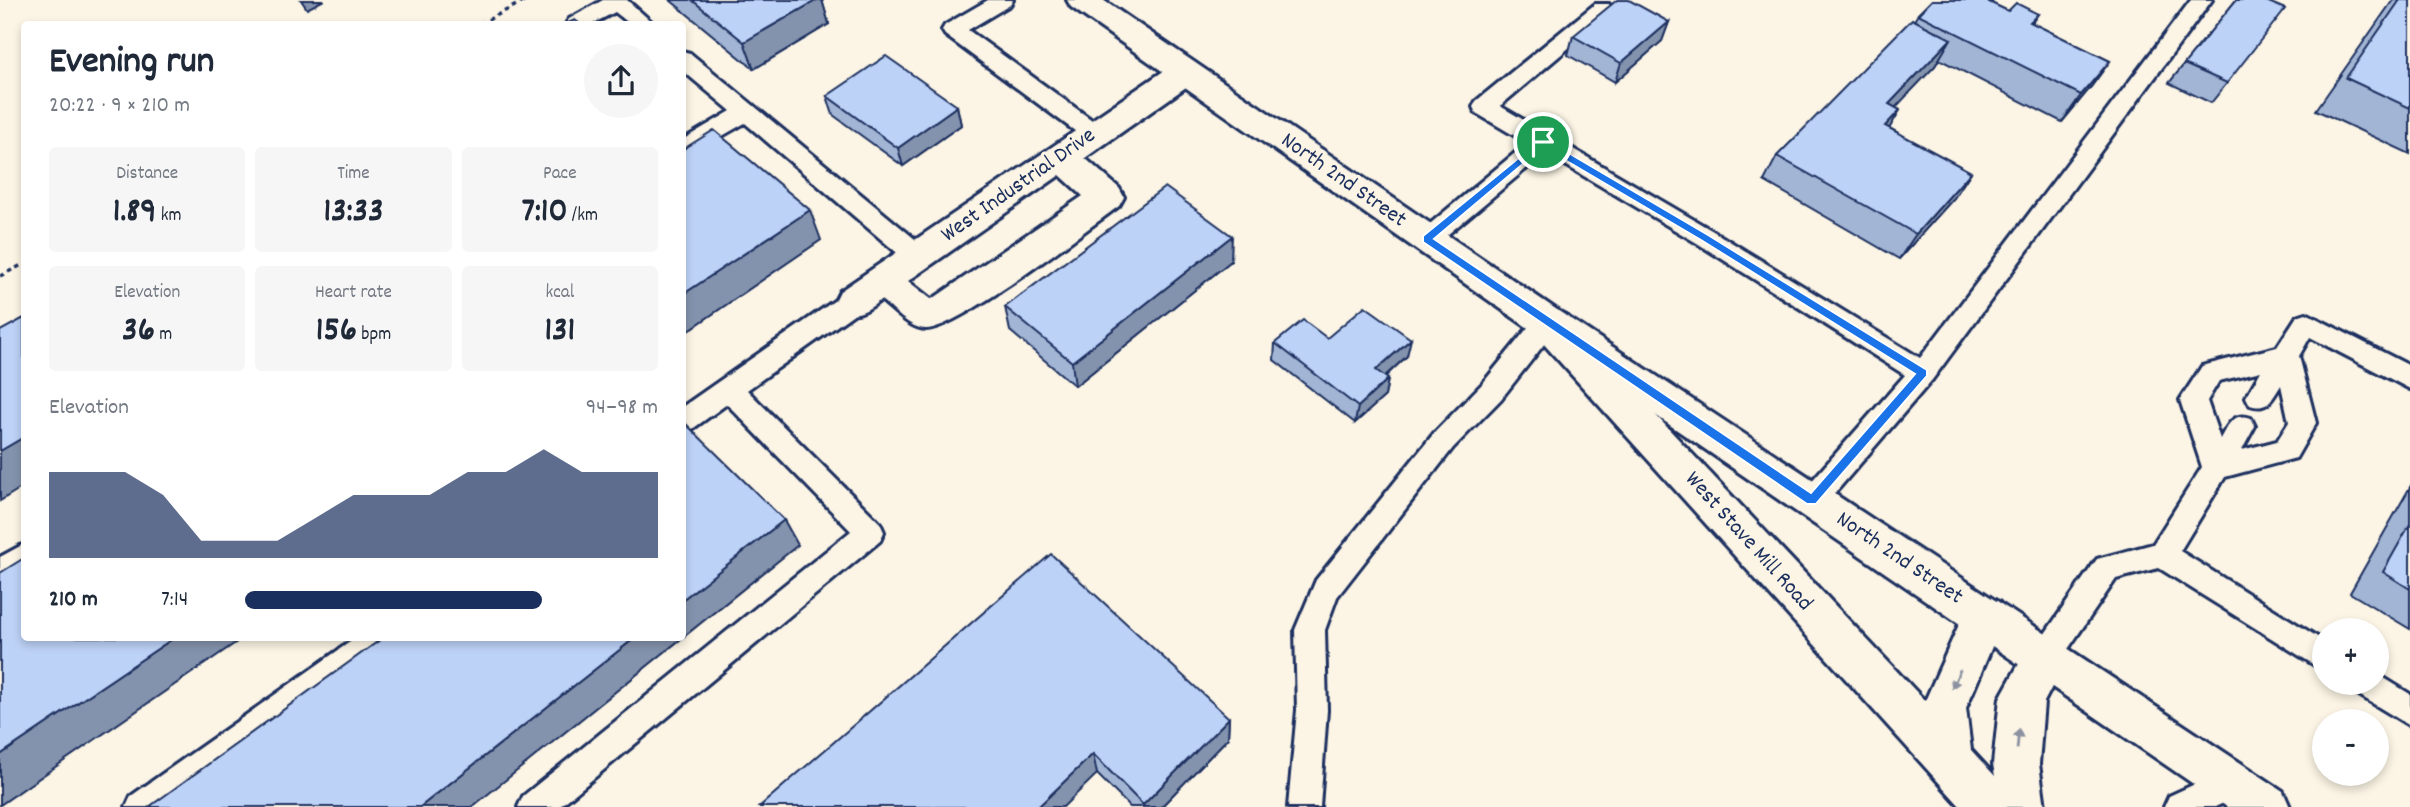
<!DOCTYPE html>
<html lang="en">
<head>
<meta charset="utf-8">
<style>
  :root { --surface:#fff; --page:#f6f6f7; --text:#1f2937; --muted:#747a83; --accent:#1b2f5e }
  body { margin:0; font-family:Dekko,sans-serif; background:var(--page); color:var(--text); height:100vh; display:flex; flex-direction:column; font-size:26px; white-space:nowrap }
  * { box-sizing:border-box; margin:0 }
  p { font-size:23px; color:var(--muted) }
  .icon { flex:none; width:38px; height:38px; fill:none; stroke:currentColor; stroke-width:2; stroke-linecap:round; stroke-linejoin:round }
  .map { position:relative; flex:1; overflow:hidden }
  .drawer { position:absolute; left:21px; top:21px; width:665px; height:620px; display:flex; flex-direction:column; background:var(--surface); border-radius:7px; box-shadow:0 4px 10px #0003 }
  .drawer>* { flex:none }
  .controls { position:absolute; left:2312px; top:618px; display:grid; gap:14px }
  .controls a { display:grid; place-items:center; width:77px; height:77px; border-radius:50%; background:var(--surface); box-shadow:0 4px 10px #0003; font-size:35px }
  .pin { position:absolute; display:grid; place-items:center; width:60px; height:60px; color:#fff; margin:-30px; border:4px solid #fff; border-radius:50%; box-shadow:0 2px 7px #0007 }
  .round { display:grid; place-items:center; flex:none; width:74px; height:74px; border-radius:37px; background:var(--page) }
  .head { display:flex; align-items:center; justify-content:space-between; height:119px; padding:0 28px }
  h1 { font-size:38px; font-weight:700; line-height:52px }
  .figures { display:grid; grid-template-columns:repeat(3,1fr); gap:10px; height:119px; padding:7px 28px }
  .figures div { display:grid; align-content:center; border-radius:7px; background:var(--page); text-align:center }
  .figures b { font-size:35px; font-weight:700 }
  .figures small { font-size:19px; font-weight:400 }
  .figures p { font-size:19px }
  .chart { height:196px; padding:14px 28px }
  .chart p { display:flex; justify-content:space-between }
  .chart svg { width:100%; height:126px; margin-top:7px; fill:var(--accent); opacity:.7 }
  ul { padding:0 28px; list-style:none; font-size:23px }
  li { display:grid; grid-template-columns:112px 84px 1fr; align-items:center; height:52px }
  li i { height:18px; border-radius:9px; background:var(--accent) }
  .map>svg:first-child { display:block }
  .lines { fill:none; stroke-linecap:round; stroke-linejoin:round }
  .service-casing { stroke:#1b2f5e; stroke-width:6 }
  .minor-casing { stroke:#1b2f5e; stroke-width:6 }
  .secondary-casing { stroke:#1b2f5e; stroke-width:6 }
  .path { stroke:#1b2f5e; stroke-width:3.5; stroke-dasharray:4.5 4.5; stroke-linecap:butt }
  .service { fill:#fcf5e5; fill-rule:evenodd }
  .minor { fill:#fcf5e5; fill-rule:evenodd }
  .secondary { fill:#fcf5e5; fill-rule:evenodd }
  .wall { fill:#a3b5d4; stroke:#1b2f5e; stroke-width:2 }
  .shaded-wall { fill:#8493ad; stroke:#1b2f5e; stroke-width:2 }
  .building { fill:#bdd2f7; stroke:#1b2f5e; stroke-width:2 }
  .oneway { fill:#8c92a2 }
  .route { fill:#1a73e8; stroke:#fff; stroke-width:2; fill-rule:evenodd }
  .labels { text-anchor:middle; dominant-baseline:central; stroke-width:6; stroke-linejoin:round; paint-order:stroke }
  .street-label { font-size:23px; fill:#1b2f5e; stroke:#fcf5e5 }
</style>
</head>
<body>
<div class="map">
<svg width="2410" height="807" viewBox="0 0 2410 807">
  <rect width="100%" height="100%" fill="#fcf5e5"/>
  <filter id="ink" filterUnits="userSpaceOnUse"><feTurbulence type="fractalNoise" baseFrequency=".0143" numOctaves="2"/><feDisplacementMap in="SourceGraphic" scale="14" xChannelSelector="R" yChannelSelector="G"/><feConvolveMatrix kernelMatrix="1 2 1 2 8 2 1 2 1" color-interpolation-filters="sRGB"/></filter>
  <g filter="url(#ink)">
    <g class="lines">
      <defs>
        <path id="service" d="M603,0h24l27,24h-24l-15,-12 -23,12h-26l3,-5z
          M988,0h25l-3,5 -42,25 135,98 3,6 -3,6 -8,2 -8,-2 -142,-105 -3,-5 3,-5z
          M2191,0h21l-280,380 -110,128 -10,4 -10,-4 -4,-8 4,-8 103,-117 -208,-132 -152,-90 -110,92 -8,3 -8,-3 -4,-6 4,-6 108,-90 -51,-30 -3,-6 3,-6 119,-97h14l3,5 -3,5 -109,92 213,125 207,127z
          M682,51l8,2 237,196 3,7 -3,7 -9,2 -9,-2 -164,-140 -63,36v-19l49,-29 -49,-41z
          M853,291l9,3 3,7 -3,7 -115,82 133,133 4,9 -4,9 -321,266h-41l5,-11 328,-265 -124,-127 -36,26 -9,3v-26l162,-113z
          M1547,312l9,3 4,7 -4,7 -55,70 -48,49 -116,149 -12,33 2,80 -7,97h-32l9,-97 -2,-80 21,-50 119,-148 48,-49 55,-68z
          M2306,313l104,53v23l-100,-52 -11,19 17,67 -20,35 -71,19 -45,74 144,90v30l-165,-103 -43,11 -61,89 -10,4 -10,-4 -5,-10 5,-10 62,-89 56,-15 49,-77 -22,-67 22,-34 75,-19 20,-31zM2261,371l-15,26 4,8c18,6 22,-6 31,-20l8,37 -12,19 -35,9 13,-24 -4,-8c-18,-6 -23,7 -31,21l-13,-38 12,-20z
          M24,544v28l-24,13v-28z
          M357,637h39l-5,10 -222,160h-43l5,-11z
          M2376,673l34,21v32l-56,-34 -4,-10h26z
          M2232,767l11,5 5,11 -5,11 -28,13h-51l5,-11z"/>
        <path id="minor" d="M1185,61l11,3 5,8 -5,8 -111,78 34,30 5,9 -5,9c-32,23 -162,124 -193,123 -16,0 -33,-20 -45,-29 -15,11 -23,17 -41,11l-5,-10 5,-10 334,-227zM1060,175l23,21 -149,102 -3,1 -23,-18z
          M1555,317l13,5 357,379 44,-99 15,-6 15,6 6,14 -39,92 5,42 24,26 -2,-12 7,-66 30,-54 15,-6 15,6 7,14 -23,44 -5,62 6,43h-84l-419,-465 -6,-10 6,-10z"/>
        <path id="secondary" d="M1067,0h36l457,312 723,479 7,16h-63l-693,-475 -463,-325z"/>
      </defs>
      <!-- service casing -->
      <use href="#service" class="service-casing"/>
      <!-- minor casing -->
      <use href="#minor" class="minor-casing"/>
      <!-- secondary casing -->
      <use href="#secondary" class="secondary-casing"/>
      <!-- path -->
      <path class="path" d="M480,24l46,-24
        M0,276l24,-12"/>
      <!-- service -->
      <use href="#service" class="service"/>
      <!-- minor -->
      <use href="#minor" class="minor"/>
      <!-- secondary -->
      <use href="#secondary" class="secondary"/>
    </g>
    <!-- wall -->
    <path class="wall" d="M670,0h152l7,24 -75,45z
      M1932,0h62l-3,3 17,8 30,3 -6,9 78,38 -19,26 -29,35 -123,-63 -4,7 -40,41 5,3 -11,18 82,44 -17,26 -55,61 -135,-78 13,-25 137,-135 4,-7z
      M2236,0l-9,83 -16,20 -42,-20z
      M2393,0h17v154l-94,-44z
      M1669,22l-7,19 -47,41 -47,-27 5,-19z
      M827,96l130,10 4,19 -58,41 -70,-51z
      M1231,261l-156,125 -65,-55 -5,-24z
      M1327,338l80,18 -22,21 3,2 -3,17 -30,27 -81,-63 1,-17z
      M2410,487v142l-60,-36z
      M1229,718l-1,20 -67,69h-31l-33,-33 -338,33z"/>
    <!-- shaded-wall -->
    <path class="shaded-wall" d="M301,0h23l-17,9z
      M817,0h5l7,24 -75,45 -10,-27z
      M1669,22l-7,19 -47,41 6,-19z
      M1951,39l-16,27 -61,64 15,-26z
      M2110,61l-19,26 -29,35 19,-27z
      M957,106l4,19 -58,41 -5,-18z
      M1900,110l-15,26v-10z
      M1971,172l-17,26 -55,61 17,-25z
      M810,210l11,30 -139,95v-40z
      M1232,236l-1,25 -156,125 -3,-24z
      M1411,339l-4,17 -34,31 3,-17z
      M1388,379l-3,17 -30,27 3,-16z
      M24,437v49l-24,15v-50z
      M784,520l14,25 -326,262h-52l216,-170h46v-37z
      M175,637h69l-244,168v-50z
      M1229,718l-1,20 -67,69h-18v-2z
      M1093,754l4,20 -34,33h-25z"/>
    <!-- building -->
    <path class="building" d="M692,0h125l-73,42z
      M1617,0h12l40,22 -48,41 -48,-27z
      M1932,0h53l23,11 8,-8 22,11 -8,8 80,39 -29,34 -163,-81z
      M2236,0h28l21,9 -58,74 -43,-19z
      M2400,0h10v108l-64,-30z
      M1912,19l39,20 -62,65 11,6 -15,16 86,46 -55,62 -139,-78z
      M575,20l5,4h-14z
      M886,56l71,50 -59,42 -71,-52z
      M714,130l96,80 -128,85v-145z
      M1165,187l67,49 -160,126 -67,-55z
      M1365,306l46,33 -35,31 12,9 -30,28 -83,-64 28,-23 24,18z
      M24,318v119l-24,14v-120z
      M682,421h1l101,99 -102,80z
      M2410,524v65l-27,-17z
      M1051,554l178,164 -86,87 -50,-51 -55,53h-279z
      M24,558v79h151l-175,118v-182z
      M384,637h252l-216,170h-271z"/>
    <!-- one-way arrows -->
    <defs><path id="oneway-solid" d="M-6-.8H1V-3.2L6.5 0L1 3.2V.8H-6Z" transform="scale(1.75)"/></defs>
    <g class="oneway">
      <use href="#oneway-solid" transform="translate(1956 679) rotate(114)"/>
      <use href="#oneway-solid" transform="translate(2018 739) rotate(-85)"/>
    </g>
  </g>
  <!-- route -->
  <path class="route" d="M1543,138l165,97 219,135v6l-111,128h-9l-384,-262v-6zM1543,147l158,93 214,134 -104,119 -377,-254z"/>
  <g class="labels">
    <!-- street labels -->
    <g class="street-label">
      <text transform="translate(1343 181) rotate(35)">North 2nd Street</text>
      <text transform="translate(1019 186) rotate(-35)">West Industrial Drive</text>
      <text transform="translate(1748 542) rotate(48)">West Stave Mill Road</text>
      <text transform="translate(1899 559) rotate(34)">North 2nd Street</text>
    </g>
  </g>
</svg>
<div class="controls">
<a>+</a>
<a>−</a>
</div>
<div class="pin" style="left:1543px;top:142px;background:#1e9e55"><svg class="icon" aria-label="arrive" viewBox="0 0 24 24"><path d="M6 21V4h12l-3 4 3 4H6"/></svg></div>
<section class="drawer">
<div class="head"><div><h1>Evening run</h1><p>20:22 · 9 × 210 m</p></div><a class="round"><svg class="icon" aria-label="share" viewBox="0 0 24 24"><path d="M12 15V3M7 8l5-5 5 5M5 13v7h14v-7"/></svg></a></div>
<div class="figures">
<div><p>Distance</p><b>1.89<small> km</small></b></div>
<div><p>Time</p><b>13:33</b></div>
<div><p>Pace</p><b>7:10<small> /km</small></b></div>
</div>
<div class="figures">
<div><p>Elevation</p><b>36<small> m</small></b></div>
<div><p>Heart rate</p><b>156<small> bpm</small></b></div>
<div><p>kcal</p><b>131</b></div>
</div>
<div class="chart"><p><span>Elevation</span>94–98 m</p>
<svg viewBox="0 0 160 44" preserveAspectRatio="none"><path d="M0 44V14L10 14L20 14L30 22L40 38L50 38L60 38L70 30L80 22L90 22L100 22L110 14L120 14L130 6L140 14L150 14L160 14V44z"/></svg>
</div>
<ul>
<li><b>210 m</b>7:14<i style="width:72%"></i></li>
</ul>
</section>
</div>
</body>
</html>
